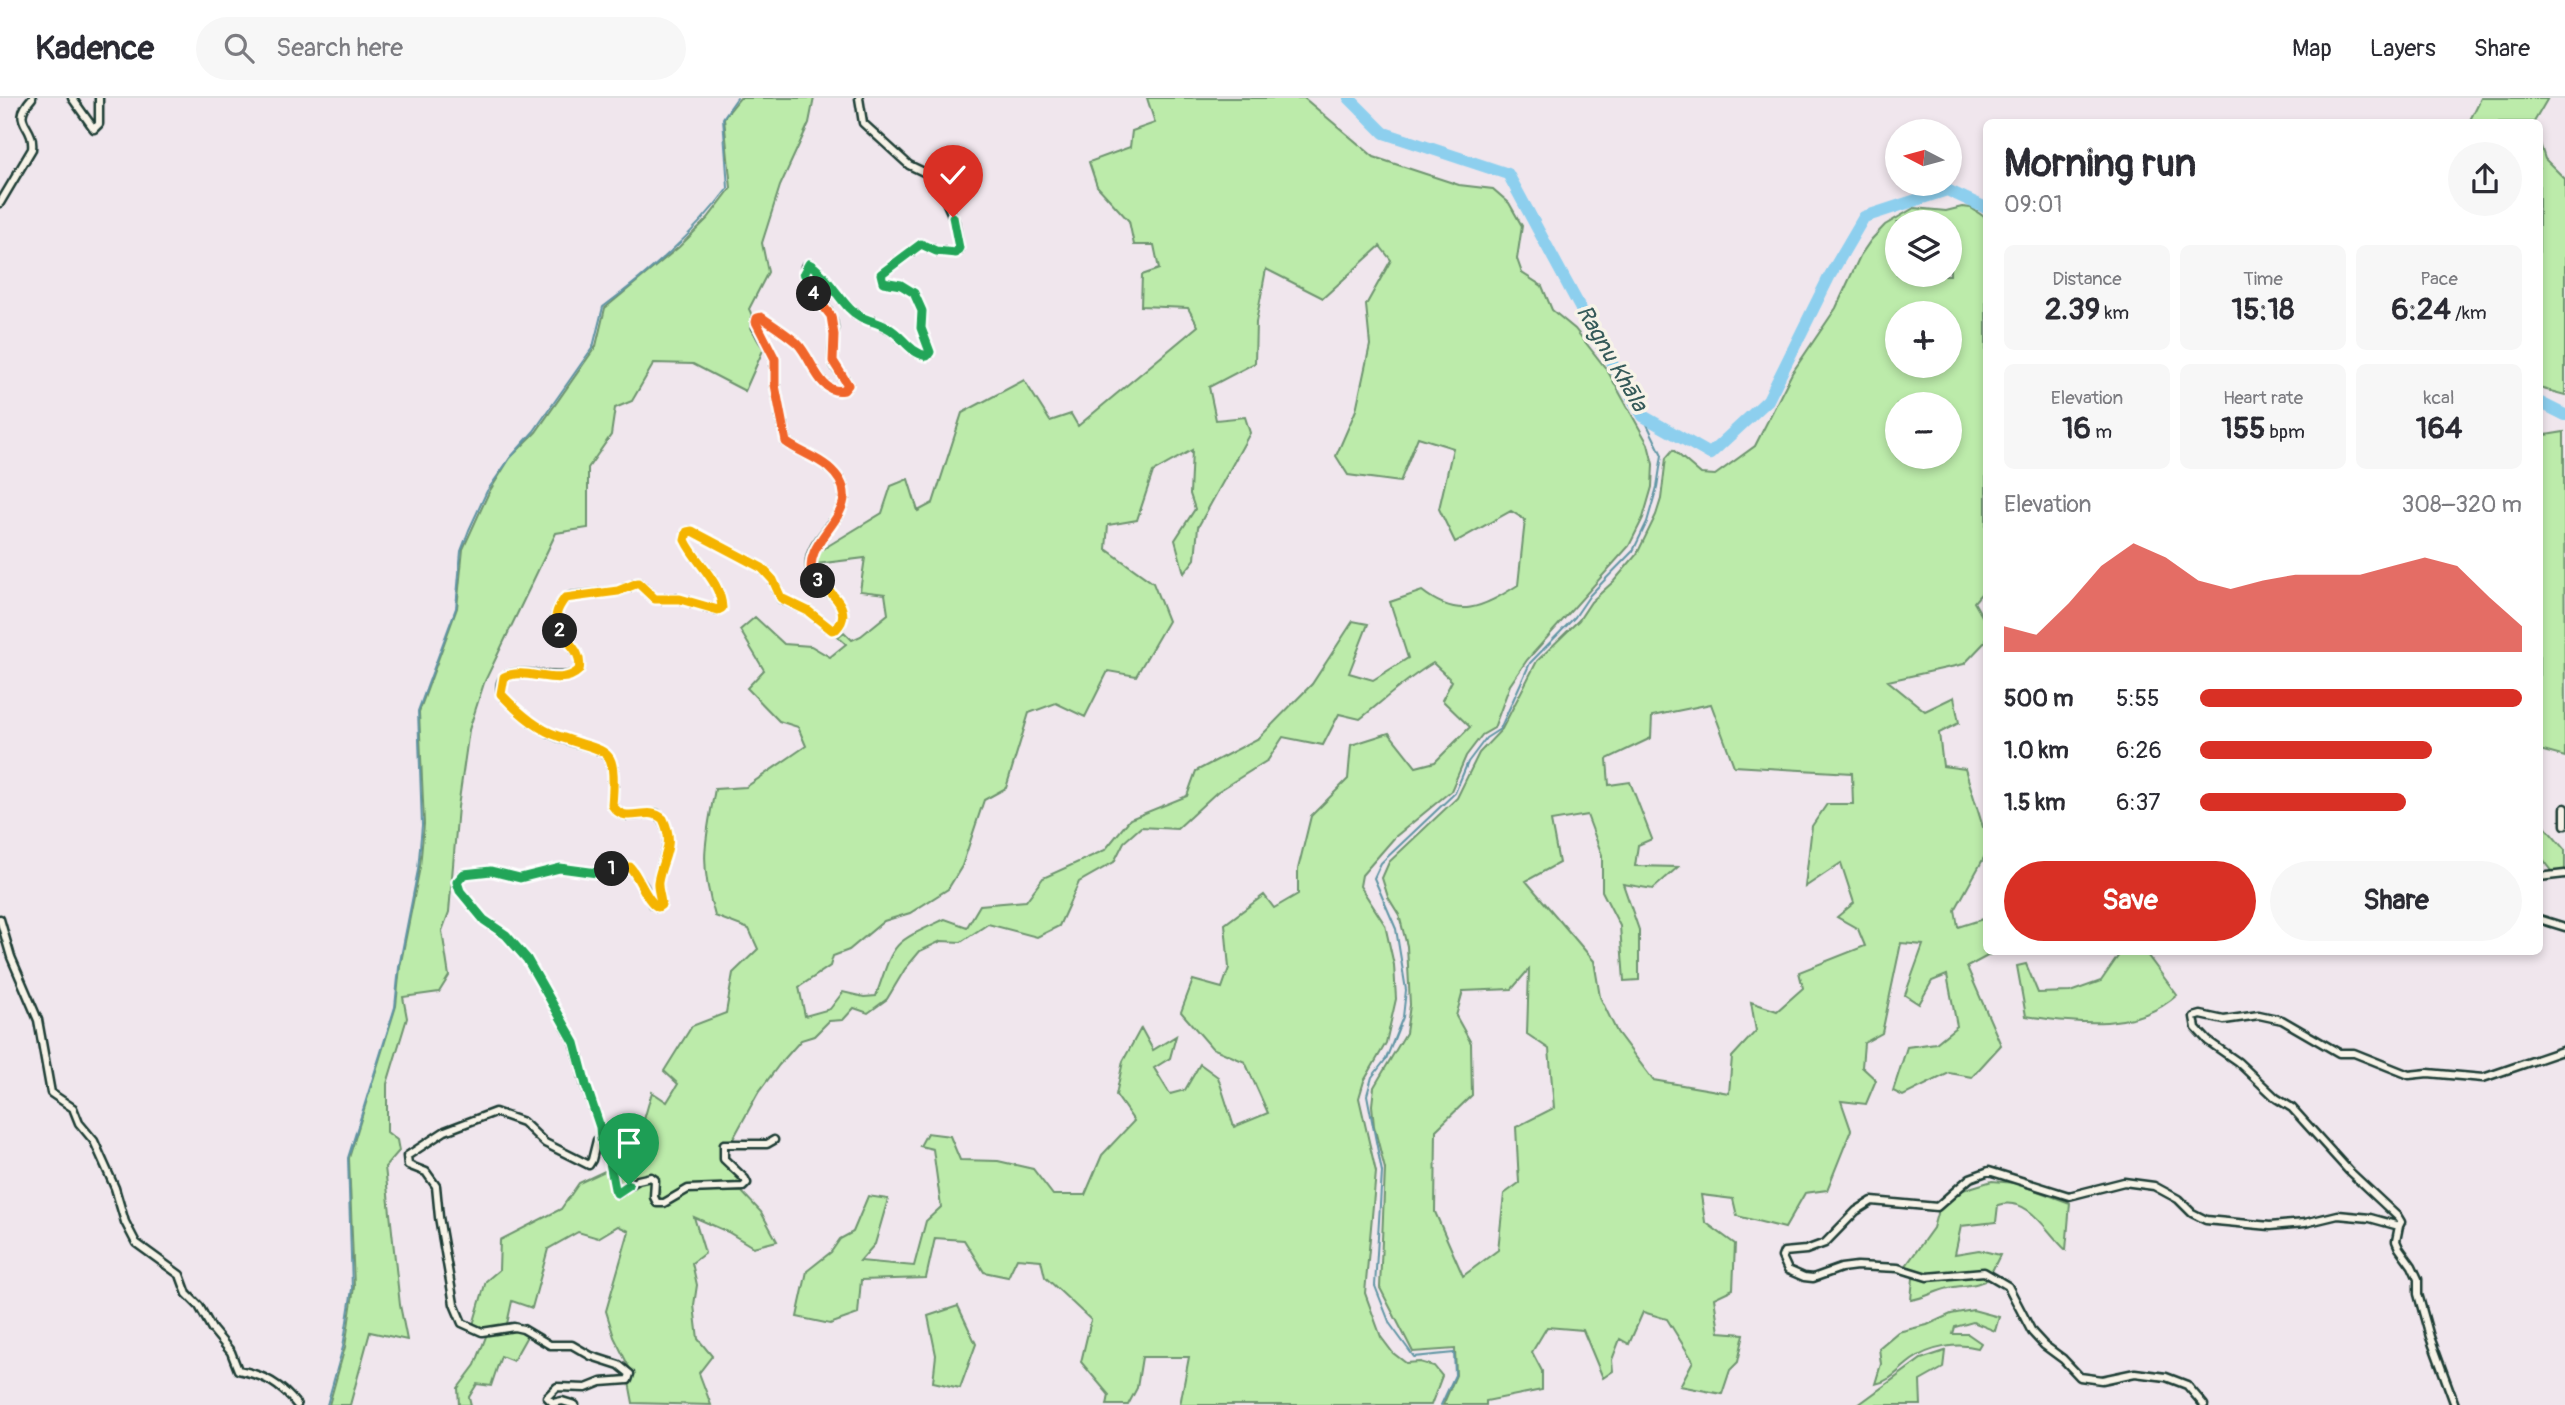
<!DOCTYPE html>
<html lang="en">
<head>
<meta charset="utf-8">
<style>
  :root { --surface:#fff; --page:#f7f7f7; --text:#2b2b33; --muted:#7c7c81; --line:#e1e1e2; --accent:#d93025 }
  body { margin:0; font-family:Pangolin,sans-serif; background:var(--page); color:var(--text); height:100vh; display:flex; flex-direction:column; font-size:26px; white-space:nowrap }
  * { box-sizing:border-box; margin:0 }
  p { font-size:23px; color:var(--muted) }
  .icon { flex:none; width:38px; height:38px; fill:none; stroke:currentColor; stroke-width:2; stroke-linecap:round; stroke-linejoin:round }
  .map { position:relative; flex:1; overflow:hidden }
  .panel { position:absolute; left:1983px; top:21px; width:560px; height:836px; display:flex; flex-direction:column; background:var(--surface); border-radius:10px; box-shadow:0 4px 10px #0003 }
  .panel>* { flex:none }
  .needle { width:46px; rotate:276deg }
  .buttons { position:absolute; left:1885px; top:21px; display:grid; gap:14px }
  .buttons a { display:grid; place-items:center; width:77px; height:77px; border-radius:50%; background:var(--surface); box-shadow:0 4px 10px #0003; font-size:35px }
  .pin { position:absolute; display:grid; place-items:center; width:60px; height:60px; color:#fff; margin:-72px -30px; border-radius:50% 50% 50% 0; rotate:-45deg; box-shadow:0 0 7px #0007 }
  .pin .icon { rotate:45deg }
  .km { position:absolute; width:35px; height:35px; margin:-18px; border-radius:50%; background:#222; color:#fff; font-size:19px; line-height:35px; text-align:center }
  .round { display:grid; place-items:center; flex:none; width:74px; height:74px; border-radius:37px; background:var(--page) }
  .headline { display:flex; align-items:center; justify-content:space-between; height:119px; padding:0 21px }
  h1 { font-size:38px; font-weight:800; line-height:52px }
  .stats { display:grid; grid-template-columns:repeat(3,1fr); gap:10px; height:119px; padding:7px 21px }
  .stats div { display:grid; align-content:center; border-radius:10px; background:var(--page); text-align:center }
  .stats b { font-size:30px; font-weight:800 }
  .stats small { font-size:19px; font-weight:400 }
  .stats p { font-size:19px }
  .chart { height:196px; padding:14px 21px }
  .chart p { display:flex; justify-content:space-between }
  .chart svg { width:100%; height:126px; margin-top:7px; fill:var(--accent); opacity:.7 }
  .cta { display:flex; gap:14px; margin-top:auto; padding:14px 21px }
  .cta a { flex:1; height:80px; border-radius:42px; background:var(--accent); color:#fff; font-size:28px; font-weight:800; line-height:80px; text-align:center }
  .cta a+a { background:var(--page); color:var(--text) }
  ul { padding:0 21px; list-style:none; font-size:23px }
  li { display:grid; grid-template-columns:112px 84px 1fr; align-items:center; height:52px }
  li i { height:18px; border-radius:9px; background:var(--accent) }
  header { display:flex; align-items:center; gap:42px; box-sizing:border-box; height:98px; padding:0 35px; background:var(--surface); border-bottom:2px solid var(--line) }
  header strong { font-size:33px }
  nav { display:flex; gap:38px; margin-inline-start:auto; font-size:24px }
  .search { width:490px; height:63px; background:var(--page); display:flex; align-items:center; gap:18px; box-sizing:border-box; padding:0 24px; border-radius:38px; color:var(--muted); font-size:26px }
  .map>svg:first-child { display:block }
  .green { fill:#bcebaa; stroke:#6e946f; stroke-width:2; fill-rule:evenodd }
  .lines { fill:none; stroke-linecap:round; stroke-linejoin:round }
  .stream { stroke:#6195a4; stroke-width:2 }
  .river { stroke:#8dcfee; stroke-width:12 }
  .street-casing { stroke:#1f3d34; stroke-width:11 }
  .street { stroke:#f7f3e8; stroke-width:6 }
  .split-1-casing { stroke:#fff; stroke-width:14 }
  .split-2-casing { stroke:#fff; stroke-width:14 }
  .split-3-casing { stroke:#fff; stroke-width:14 }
  .split-4-casing { stroke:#fff; stroke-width:14 }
  .split-5-casing { stroke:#fff; stroke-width:14 }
  .split-1 { stroke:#22a559; stroke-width:9 }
  .split-2 { stroke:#f5b400; stroke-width:9 }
  .split-3 { stroke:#f5b400; stroke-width:9 }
  .split-4 { stroke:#f0652b; stroke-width:9 }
  .split-5 { stroke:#22a559; stroke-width:9 }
  .labels { text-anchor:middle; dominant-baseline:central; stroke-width:7; stroke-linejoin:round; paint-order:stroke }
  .water-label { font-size:23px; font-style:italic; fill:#355a59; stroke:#f7f3e8 }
</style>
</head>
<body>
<header>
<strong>Kadence</strong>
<div class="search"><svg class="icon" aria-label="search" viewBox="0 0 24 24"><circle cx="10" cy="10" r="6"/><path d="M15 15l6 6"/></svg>Search here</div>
<nav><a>Map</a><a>Layers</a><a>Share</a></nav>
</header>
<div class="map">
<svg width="2565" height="1307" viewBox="0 0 2565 1307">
  <rect width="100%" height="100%" fill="#f0e6ed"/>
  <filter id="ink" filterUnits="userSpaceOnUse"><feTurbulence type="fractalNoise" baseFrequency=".0143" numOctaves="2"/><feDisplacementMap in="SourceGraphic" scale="14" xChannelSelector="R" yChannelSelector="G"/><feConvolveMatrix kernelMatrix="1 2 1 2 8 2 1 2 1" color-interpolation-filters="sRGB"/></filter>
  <g filter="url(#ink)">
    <!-- green -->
    <path class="green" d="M740,0h74l-5,25 -29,63 -18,57 6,29 -19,37c8,14 0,24 15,39l-19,43 -52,-27 -39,-1 -22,38 -17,7 -4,27 -23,33v60l-32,5 -72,150 -15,47 -11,77 -9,105 -7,19 7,45 -10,16 -36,5 4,21 -20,66v48l10,8 2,11 -14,16 15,138 7,35 -37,-8 -20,73h-21l16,-58 9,-60 -5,-129 47,-152 4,-39 20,-100 4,-43 -5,-112 38,-104 6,-59 26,-57 21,-34 26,-26 60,-86 9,-38 74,-61 29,-29 23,-30 -7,-70z
      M1147,0h157l70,59 85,28 34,4 16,14 13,23 -5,33 5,14 20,13 10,24 23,19 32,41 41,74 5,20 -1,23 -9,31 -14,28 -102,114 -17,25 -16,43 -12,7 -16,21 -15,35 -56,46 -33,38 -2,11 25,39 9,40 2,34 -10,44 -22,38 -5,17 17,74 -11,121 16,44 12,16 13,10 14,-1 14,4 8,10 -11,29h-251l9,-48h-47l-5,31 -9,17h-21l2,-10 -28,-33 10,-42 -46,-43 -4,-17 -24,-2 -9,19 -24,-5 -20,-32 -29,-2 -9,40 -65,2 -3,34 -28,10 -33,-7 10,-46 24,-19 9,-13 13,-7 15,-36 20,3 -13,45 -15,17 54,5 12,-45 15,-14 -8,-58 -13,-3 7,-13 23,3 10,24 38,1 35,8 20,26h32l17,-40 32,-34 -18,-26 7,-34 18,-33 12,22 23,-14 -6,22 -16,10 16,26 15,-4 15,-26 18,13 16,50 34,-14 -23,-51 -33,-14 -31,-36 12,-32 29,8 7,-20 -4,-44 39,-29 10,13 24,-14v-25l13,-53 37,-37 3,-34 38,-12 27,34 19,-5 35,-35 -28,-27 10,-19 -19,-18c-28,17 -48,36 -73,56l-21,-5 -16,31 -40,-8 -15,23 -51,32 -40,37 -36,-2 -17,15 -10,20 -35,20 -20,44 -22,11 -49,-13 -27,18 -20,-1 -21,10 -15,18 -18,30 -19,14 -14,-5 -11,12 -14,1 -15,15 -13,4 -22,25 -21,28 -25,46 -11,4 -2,7 2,11 17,15 3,7 -3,4h-54l-19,13 -6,-1 -2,-23 -5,-2 -19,5 -13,8 -7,-28 29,-36 9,-31 15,10 11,-18 -14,-13 28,-45 34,-13 7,-40 25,-24 -9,-20 -34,-13c-16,-54 -10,-74 0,-127l31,-2 60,-41 -8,-19 -19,-6 -32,-33 17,-18 -24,-40 15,-13 29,27 27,2 19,11 16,-13 -8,-7 6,-5 8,8 9,-4 27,-22 -3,-20 -25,-3 5,-33 -49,6 2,-12 64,-39 9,-27 17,-7 10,32 15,-8 29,-90 62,-33 26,41 21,-7 7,12 120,-100 -10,-18 -47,-2 1,-31 17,-6 -5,-24h-20l-5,-24 -32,-35 -8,-24 41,-15 2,-16 23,-8zM1380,148l11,14 -25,45 4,40 -14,65 -20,46 12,19 52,7 18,-45 35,11 -14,61 16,33 56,-31 14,9 -7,65c-36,23 -59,35 -96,6l-32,11 18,56 -35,22 -24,-7 19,-49 -15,-3 -41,63 -53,54 -63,33 -9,25 -57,23 -25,31 -62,28 -17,23 -46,4 -13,22 -22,-8c-54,25 -50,21 -69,77l-12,1 -21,-5 -13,17 -25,7 -6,-29 31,-21 3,-10 16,-6 35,-29 26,-8 38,-24 14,-23 22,-66 22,-12 23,-75 27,-10 29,14 23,-46 28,5 32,-55 -15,-38 -47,-34 2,-24 29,-5 16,-48 39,-22 -2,44 5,15 -20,31 9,33 11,-14 3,-32 52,-94 -5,-16 -29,3 -7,-33 46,-24 1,-41 10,-53 57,29z
      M2481,0h67l-14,24h-65z
      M2539,42l6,19 20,20v216l-26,-7z
      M1962,109l9,1 15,10v370l-12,14 12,21v18l-22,23 -76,17 37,30 29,-14 5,26 -20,10 4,33 22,3 18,58h3v27l-31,56 3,17 28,-9v34h9l-28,15 34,78 -29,32 -23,-4 -46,23 -10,-5 14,-44 29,-4 21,-17 -10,-51 -15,6 -13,23 -14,-9 18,-50 -22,-2 -19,90 -18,10 -2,24 14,13 -10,24 -25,-3 10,29 -24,60 -22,3 -20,35 -48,-12 -4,-17 -32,-4 4,27 30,22 -2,45 -19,9 5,34 25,2 -6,28 -8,8 -8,24 -42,-8 13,-25 -26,-42 -24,-7 -14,32 -9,-5 -8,21 1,11 -10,7 -20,-48 -36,-3 -15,25 10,19v19l-56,11v4h-43l13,-30 -1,-26 -42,3 -33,-64 5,-119 -11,-43 -2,-21 2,-18 32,-54 4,-28 -3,-59 -8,-31 -11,-18 -6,-19 7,-16 68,-64 22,-45 23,-24 35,-68 42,-41 12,-18 23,-21 23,-27 19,-39 5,-16 5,-41 7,-8 28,24 14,1 40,-29 37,-73 44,-65 24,-52 11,-16 14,-15 29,-17 32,3zM1897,124h53v53h-53zM1897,215h53v53h-53zM1897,306h53v53h-53zM1711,606l23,62 118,7 1,31h-26l-15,22 -7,61 36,-24 13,40 -17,14 21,12 7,17 -66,26 4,16 -26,23 -26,-9 5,29 -24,26 -3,36 -76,-13 -36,-48 -17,-35 -6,-36 -68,-80 33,-18 -8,-42 36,-6 15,40v36l18,35 4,55 15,-1v-50l-16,-46 30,5 25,-22 -43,-1 3,-21 14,-6 -22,-57 -21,3 -2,-26 44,-21 1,-22zM1529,871l-2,65 22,15 5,59 -38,19 3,56 -15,11 -6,56 -35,26 -28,-64 1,-82 36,-35 -1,-52 -15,-27 7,-25 49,-2z
      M2564,334l1,325 -25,-7 -1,21v-335z
      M2539,712l7,18 19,22v20l-12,2 -14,-18z
      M2121,854h24l32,43c-41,37 -100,28 -151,21l-9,-50 9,-2 12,29 32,-1 31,-11z
      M607,1072l6,25 5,1 28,-16 6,2v8l9,15 9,-1 18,-13 54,1 19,20 16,29 -24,6 -25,-15 -34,-15 11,36 -13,10 5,22 -3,20 4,34 14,17 -13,17 12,32 -78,-2 -4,-21 3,-9 -18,-36 -8,-26 23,-80 -11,-5 -20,12 -20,-6 -30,17 -16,59 -20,-7 -5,23 -20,4 -14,-3 13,-44 13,-11 1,-30 61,-31 18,-26z
      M1992,1083l23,2 55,20 -4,47c-20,-18 -36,-54 -68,-45l-2,17 -35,4 -6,28 24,-4 21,5 -9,18c-29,-8 -58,9 -86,-6l28,-39 5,-18 25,-20z
      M1972,1176l20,3c-13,9 -29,8 -43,11 -14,3 -24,10 -38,12l2,-22 26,1z
      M958,1208l18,38 -16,44 -27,-6 3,-27 -8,-39z
      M1973,1212l26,7 -4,14 -22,-9 -18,5 -2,7h15l13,9 -3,5c-20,-6 -48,-1 -66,12 -13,9 -20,21 -37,24l6,-20 -2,-16 19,-16 29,-7 24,-11z
      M516,1231l11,7 -14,25 -12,-5 -10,30 -14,-2 -8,13 2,8h-12l-1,-17 17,-23 12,-31z
      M1945,1253l-2,17 -23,13 1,24h-63l63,-46z"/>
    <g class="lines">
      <!-- stream -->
      <path class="stream" d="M327,1307l16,-58 9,-58 -4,-131 47,-151 4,-40 19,-97 4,-45 -4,-114 38,-103 5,-57 8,-21 18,-39 23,-33 24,-27 59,-84 10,-40c47,-35 90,-72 125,-119l-5,-70 14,-20
        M1441,1307l14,-30 -1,-22 -40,4 -24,-33 -15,-38 7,-114 -15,-77 5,-18 14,-18 17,-42 3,-27 -10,-61 -22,-51 7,-15 74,-70 13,-31 18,-24 14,-9 30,-66 45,-46 15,-22 43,-44 14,-29 10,-35 5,-32 -19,-39"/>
      <!-- river -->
      <path class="river" d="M1349,0l35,35 124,41 82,152 53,90 67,38 58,-54 61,-123 35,-60 83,-27 39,18
        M2539,304l26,13"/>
      <defs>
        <path id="street" d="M72,0l22,31 5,-5v-26
          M0,105l32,-54c3,-26 -23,-25 0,-51
          M2565,710v17
          M2539,779l26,-3
          M0,821l11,38 27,63 13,73 22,15 6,15 15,18 21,47 10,34 11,21 44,32 7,19 12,12 13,23 19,23 7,18c26,5 43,14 59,35
          M2539,821l26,8
          M601,1041l-1,-12 -15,-42 -10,-42 -48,-84 -21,-24 -22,-15 -24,-29 -3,-9 7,-8 27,-3 29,7 40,-10 37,5 22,-7 11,1 14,20 8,17 6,3c6,-8 -1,-16 0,-26 4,-24 21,-46 -1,-67 -17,-3 -33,10 -45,-9 5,-63 -4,-50 -54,-68 -21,-8 -42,-27 -57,-43 -7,-42 60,-5 78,-24 5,-18 -16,-32 -24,-47 0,-12 5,-23 16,-27l48,-5 19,-8 17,16h25l38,11 4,-2c-1,-27 -26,-46 -37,-68l2,-8 5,-1 70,37 11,12 8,19 27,12 24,19 8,-5c13,-30 -27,-33 -30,-58 -4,-36 65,-59 18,-100 -12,-11 -29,-15 -42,-25l-11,-57v-26l-19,-32 1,-9 4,-1c12,8 26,17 36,26 15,14 22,52 47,47l4,-5c-3,-9 -13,-14 -15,-24 -2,-15 5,-30 -2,-45 -8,-16 -28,-29 -26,-49l4,-3c13,7 29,33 40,44 12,12 25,12 39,20 15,9 20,24 39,28l3,-4 -9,-24 1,-17 -8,-18 -13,-8 -18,-3 -2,-8 40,-30 15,7 20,2 3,-5 -4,-26 -10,-23 15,-20 -4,-4 -24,1 -23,-11 -46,-42 -4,-25
          M2399,1128l-3,15 3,7 13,18 6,13v15l12,43 25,68
          M575,1307l-13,-4 -9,2 -6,-6 10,-10 29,1 15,-6 27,-2 2,-6 -11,-9 -28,-9 -19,-11h-22l-27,-16 -9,-2 -32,5 -20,-9 -8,-19 -15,-87 -3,-31 -10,-14 -18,-7 -1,-9 38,-25 50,-19 28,10 22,21 44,22 3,-5 5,-20 4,-1 6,8 10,46 21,-13 13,-3 4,3 -1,17 3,6h7l24,-14 55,-2 4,-4 -2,-4 -21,-20v-15h43l7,-4
          M2204,1307l-17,-20 -21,-8 -31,-4 -33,7 -22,-3 -17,-18 -19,-14 -12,-13 -24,-46 -24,-14 -57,5 -29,-9 -41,-2 -16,2 -28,10 -9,-1 -16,-7 -6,-13 2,-5 22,-2 19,-7 31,-32 16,-10 65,6 33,-29 19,-7 80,25 55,-14 30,4 24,13 14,14 14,7 64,6 35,-3 33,-8 32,3 29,8 2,-4 -3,-5 -49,-46 -57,-63 -16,-10 -38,-36 -30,-21 -12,-13 -2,-11 7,-2 23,5 35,-5 23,5 57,33h15l55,22 19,-2 55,5 82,-28"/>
      </defs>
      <!-- street casing -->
      <use href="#street" class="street-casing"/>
      <!-- street -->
      <use href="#street" class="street"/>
    </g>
  </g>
  <g class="lines" filter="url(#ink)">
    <defs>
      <path id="split-1" d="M612,771l-15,4 -37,-5 -40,10 -29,-7 -27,3 -7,8 3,9 24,29 22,15 21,24 48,84 11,42 14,42 1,12 6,8 8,42 2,4 12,-8"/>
      <path id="split-2" d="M560,533c9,13 23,22 19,39 -19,19 -52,-4 -75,7l-3,17c15,16 36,35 57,42 51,19 59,6 54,69 14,22 35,-1 51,14 13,27 -1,38 -5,63 -1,7 3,15 3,23l-3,2c-12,-6 -18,-29 -28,-40l-18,2"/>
      <path id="split-3" d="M560,533c-7,-13 -4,-21 5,-33l53,-7 20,-8 17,16h25l38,11 4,-2c-1,-27 -27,-46 -37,-68l2,-8 5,-1 70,37 11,12 8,18 27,13 24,19 4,-1c18,-18 -4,-36 -18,-48"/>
      <path id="split-4" d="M814,196l17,22 3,19 -1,26 15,24 -4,5c-25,6 -32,-33 -47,-47 -10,-9 -24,-18 -36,-26l-4,1 -1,4 19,37v26l11,57c13,10 29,14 42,25 49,42 -30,69 -15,110l5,4"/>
      <path id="split-5" d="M814,196l-10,-21 5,-9c13,6 29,33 40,44 12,13 25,12 39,20 15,8 20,24 39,28l3,-4 -9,-24 1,-17 -8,-18 -13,-8 -18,-3 -2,-8 40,-30 15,7 20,2 3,-5 -6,-31"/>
    </defs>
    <!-- split-1 casing -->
    <use href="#split-1" class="split-1-casing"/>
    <!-- split-2 casing -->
    <use href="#split-2" class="split-2-casing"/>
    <!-- split-3 casing -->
    <use href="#split-3" class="split-3-casing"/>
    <!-- split-4 casing -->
    <use href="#split-4" class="split-4-casing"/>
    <!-- split-5 casing -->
    <use href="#split-5" class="split-5-casing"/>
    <!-- split-1 -->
    <use href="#split-1" class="split-1"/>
    <!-- split-2 -->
    <use href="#split-2" class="split-2"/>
    <!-- split-3 -->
    <use href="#split-3" class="split-3"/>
    <!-- split-4 -->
    <use href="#split-4" class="split-4"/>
    <!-- split-5 -->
    <use href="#split-5" class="split-5"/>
  </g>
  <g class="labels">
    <!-- water labels -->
    <g class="water-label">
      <text transform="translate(1612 260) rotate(60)">Ragnu Khāla</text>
    </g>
  </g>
</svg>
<div class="buttons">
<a><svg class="needle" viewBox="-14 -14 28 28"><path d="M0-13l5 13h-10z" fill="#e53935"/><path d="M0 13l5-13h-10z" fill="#7c7c81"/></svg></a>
<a><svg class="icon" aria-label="layers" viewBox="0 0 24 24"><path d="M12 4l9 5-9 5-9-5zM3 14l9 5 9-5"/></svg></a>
<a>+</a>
<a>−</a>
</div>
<div class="pin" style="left:629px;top:1087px;background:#1e9e55"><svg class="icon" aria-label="arrive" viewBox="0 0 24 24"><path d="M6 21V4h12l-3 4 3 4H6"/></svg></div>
<div class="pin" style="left:953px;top:119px;background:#d93025"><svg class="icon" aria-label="check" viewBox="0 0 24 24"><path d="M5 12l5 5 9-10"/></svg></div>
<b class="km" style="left:612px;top:771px">1</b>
<b class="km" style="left:560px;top:533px">2</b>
<b class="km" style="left:818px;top:483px">3</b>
<b class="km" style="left:814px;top:196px">4</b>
<section class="panel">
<div class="headline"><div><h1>Morning run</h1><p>09:01</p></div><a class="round"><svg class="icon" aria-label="share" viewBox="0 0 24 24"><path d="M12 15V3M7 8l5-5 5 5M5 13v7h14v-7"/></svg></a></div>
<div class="stats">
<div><p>Distance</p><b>2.39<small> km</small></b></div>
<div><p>Time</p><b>15:18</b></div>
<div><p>Pace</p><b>6:24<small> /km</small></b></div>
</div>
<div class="stats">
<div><p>Elevation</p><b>16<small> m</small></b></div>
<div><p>Heart rate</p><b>155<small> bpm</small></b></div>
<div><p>kcal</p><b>164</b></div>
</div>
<div class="chart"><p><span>Elevation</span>308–320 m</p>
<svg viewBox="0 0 160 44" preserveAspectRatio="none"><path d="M0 44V35L10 38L20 27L30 14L40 6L50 11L60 19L70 22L80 19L90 17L100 17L110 17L120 14L130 11L140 14L150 25L160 35V44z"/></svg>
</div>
<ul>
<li><b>500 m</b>5:55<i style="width:100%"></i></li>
<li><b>1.0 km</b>6:26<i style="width:72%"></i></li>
<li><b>1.5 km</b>6:37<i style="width:64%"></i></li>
</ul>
<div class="cta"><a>Save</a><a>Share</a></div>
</section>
</div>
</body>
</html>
